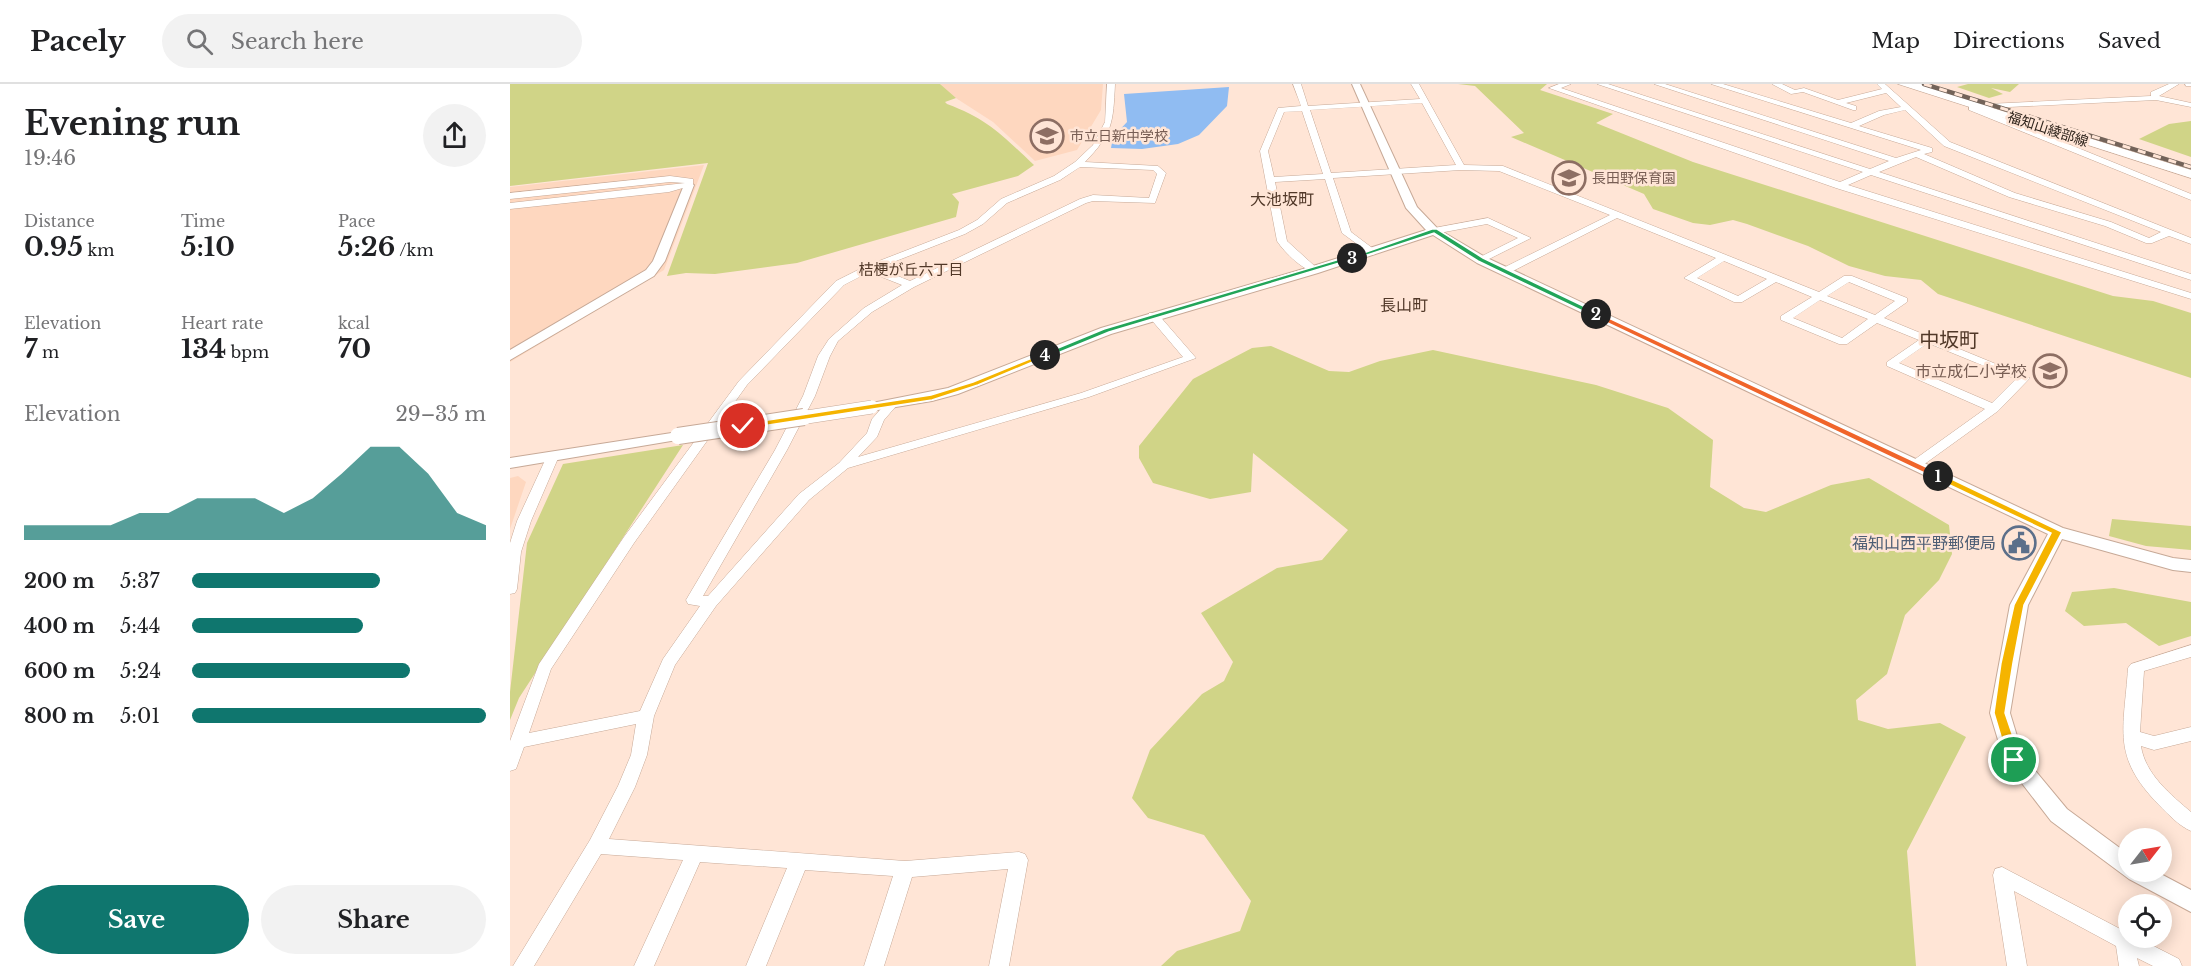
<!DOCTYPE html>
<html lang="en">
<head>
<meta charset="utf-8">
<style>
  :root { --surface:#fff; --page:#f2f2f2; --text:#202124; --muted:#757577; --line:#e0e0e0; --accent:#0f766e }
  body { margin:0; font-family:"Libre Baskerville","Noto Sans JP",serif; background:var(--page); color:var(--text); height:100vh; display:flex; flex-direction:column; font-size:22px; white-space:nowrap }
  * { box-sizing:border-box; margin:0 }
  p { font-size:20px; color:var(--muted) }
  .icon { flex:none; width:33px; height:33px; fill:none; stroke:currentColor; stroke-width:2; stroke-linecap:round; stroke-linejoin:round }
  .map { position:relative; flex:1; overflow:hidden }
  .side { display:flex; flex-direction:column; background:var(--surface); width:510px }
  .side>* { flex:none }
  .needle { width:39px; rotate:59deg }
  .buttons { position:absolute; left:1608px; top:744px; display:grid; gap:12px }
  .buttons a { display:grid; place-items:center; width:54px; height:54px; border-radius:50%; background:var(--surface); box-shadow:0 3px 15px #0003; font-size:30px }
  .pin { position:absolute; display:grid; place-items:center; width:51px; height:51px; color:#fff; margin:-26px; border:3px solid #fff; border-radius:50%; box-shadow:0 2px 6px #0007 }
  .km { position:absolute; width:30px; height:30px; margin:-15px; border-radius:50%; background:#222; color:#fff; font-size:16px; line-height:30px; text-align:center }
  .round { display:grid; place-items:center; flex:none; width:63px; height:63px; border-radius:32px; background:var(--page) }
  .summary { display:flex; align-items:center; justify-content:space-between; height:102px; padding:0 24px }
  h1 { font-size:33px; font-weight:700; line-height:45px }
  .metrics { display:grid; grid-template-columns:repeat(3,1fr); gap:9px; height:102px; padding:6px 24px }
  .metrics div { display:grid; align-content:center }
  .metrics b { font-size:26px; font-weight:700 }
  .metrics small { font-size:16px; font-weight:400 }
  .metrics p { font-size:16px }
  .chart { height:168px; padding:12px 24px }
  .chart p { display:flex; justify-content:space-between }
  .chart svg { width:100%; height:108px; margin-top:6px; fill:var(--accent); opacity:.7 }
  .action { display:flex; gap:12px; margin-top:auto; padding:12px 24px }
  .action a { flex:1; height:69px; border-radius:36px; background:var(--accent); color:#fff; font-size:24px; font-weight:700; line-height:69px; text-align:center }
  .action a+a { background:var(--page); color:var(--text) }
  ul { padding:0 24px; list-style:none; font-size:20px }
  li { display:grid; grid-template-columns:96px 72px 1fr; align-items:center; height:45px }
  li i { height:15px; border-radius:8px; background:var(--accent) }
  header { display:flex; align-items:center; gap:36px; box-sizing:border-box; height:84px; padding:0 30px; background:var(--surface); border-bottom:2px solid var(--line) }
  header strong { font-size:28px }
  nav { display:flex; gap:33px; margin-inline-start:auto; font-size:21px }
  .search { width:420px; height:54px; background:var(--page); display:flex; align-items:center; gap:15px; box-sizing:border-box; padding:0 21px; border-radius:33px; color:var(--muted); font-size:22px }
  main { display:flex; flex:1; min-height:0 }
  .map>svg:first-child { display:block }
  .built { fill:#fed7bf }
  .green { fill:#d0d487 }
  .water { fill:#90bcf2 }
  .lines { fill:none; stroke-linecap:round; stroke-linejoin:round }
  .minor-casing { stroke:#c7a997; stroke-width:1 }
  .tertiary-casing { stroke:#c7a997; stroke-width:2 }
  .primary-casing { stroke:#c7a997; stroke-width:1 }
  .minor { fill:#fff; fill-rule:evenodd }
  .tertiary { fill:#fff; fill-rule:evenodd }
  .primary { fill:#fff; fill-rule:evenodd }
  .rail-casing { stroke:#736359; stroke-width:4.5 }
  .rail { stroke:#ffe5d6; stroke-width:3; stroke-dasharray:8; stroke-linecap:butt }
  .tertiary-bridge-far1-casing { stroke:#c7a997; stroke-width:14; stroke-linecap:butt }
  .tertiary-bridge-casing { stroke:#c7a997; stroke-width:18; stroke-linecap:butt }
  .tertiary-bridge-far1 { stroke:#fff; stroke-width:13 }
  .tertiary-bridge { stroke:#fff; stroke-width:16 }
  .split-1 { fill:#f5b400; stroke:#fff; stroke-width:1.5 }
  .split-2 { fill:#f0652b; stroke:#fff; stroke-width:1.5 }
  .split-3 { fill:#22a559; stroke:#fff; stroke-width:1.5 }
  .split-4 { fill:#22a559; stroke:#fff; stroke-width:1.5 }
  .split-5 { fill:#f5b400; stroke:#fff; stroke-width:1.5 }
  .labels { text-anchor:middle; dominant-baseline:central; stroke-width:5; stroke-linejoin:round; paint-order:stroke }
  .far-street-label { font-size:14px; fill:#2f241c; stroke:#ffe5d6 }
  .far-education-label { font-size:14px; fill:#785e54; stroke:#ffe5d6; text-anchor:start }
  .far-neighbourhood-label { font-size:15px; fill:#513828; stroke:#ffe5d6 }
  .far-quarter-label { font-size:16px; fill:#513828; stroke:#ffe5d6 }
  .education-label { font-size:16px; fill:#785e54; stroke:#ffe5d6; text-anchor:end }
  .service-label { font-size:16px; fill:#4e5e75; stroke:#ffe5d6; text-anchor:end }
  .quarter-label { font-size:20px; fill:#513828; stroke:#ffe5d6 }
</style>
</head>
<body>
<header>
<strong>Pacely</strong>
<div class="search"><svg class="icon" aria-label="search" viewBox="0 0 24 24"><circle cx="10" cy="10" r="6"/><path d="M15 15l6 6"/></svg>Search here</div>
<nav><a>Map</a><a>Directions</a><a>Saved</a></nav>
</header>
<main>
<section class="side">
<div class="summary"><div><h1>Evening run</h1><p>19:46</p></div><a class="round"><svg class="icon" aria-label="share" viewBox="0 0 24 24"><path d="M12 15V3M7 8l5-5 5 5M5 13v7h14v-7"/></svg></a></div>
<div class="metrics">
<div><p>Distance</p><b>0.95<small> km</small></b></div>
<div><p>Time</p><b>5:10</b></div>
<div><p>Pace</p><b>5:26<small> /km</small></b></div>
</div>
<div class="metrics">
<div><p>Elevation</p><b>7<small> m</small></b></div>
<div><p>Heart rate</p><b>134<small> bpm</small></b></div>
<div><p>kcal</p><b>70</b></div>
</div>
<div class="chart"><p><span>Elevation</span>29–35 m</p>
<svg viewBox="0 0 160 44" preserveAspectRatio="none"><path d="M0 44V38L10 38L20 38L30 38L40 33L50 33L60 27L70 27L80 27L90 33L100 27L110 17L120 6L130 6L140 17L150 33L160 38V44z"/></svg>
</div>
<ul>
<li><b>200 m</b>5:37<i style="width:64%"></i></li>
<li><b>400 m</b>5:44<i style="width:58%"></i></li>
<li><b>600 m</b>5:24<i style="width:74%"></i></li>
<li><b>800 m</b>5:01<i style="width:100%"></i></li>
</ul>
<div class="action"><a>Save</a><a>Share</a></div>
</section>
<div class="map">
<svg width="1681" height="882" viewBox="0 0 1681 882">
  <rect width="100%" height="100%" fill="#ffe5d6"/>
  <!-- built -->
  <path class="built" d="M430,0h163l-2,26 -24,40 -42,11 -42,-39 -45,-29z
    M194,81l-40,105 -154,92v-175z
    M8,392l8,6 -16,47v-51z"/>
  <!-- green -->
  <path class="green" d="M0,0h430l16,14 -11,4 2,2c41,15 56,32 87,61l-16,11 -66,18 7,8 -3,15 -159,46 -82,11 -29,-1 -19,3 41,-113 -198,23z
    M948,0h89l-7,6 73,24 -17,9 97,39 420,134 40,5 38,12v65l-253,-84 -17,-14 -36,-4 -36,-10 -41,-20 -61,-22 -14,-4 -23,5 -17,-2 -40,-14 -9,-15 -133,-57 13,-4 -49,-47z
    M1458,0h51l-9,8 -19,-4 12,6 -14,4 -32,-11z
    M1681,37v36l-52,-18 30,-15z
    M761,262l58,25 20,1 31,-11 53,-11 163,35 72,23 45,32 -3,47 34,21 22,4 65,-27 38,-7 80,47 3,29 -13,26 -34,35 -18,59 -31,26 2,20 30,9 52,-6 26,14 -59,114 9,115h-755l16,-15 63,-20 11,-30 -47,-66 -56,-17 -16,-20 18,-48 52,-56 22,-13 9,-19 -32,-49 76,-45 45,-8 26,-30 -95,-77 -2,39 -41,7 -57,-16 -14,-25v-12l54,-67 59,-31z
    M173,361l-164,253 -9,22v-28l17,-149 36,-79z
    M1602,435l79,7v24l-45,-4 -37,-10z
    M1604,504l77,14v34l-32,10 -33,-23 -42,3 -19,-15 7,-19z"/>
  <!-- water -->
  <path class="water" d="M719,3l-2,19 -28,29 -21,9 -36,5 -31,-1 2,-11 14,-15 -3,-28z"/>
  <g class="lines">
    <defs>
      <path id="minor" d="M597,0h8c-2,39 -2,49 -30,78l73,4 8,7 -11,30 -62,-2 -7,2 -172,84 -42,25 -34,29 -8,15 -15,40 -28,54 -84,146h5l91,-102 40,-31 28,-30 5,-14 15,-17h8l2,3 -13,15 -7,17 -19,20 223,-64 102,-36 -34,-40v-4h8l39,45 -107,39 -241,71 -39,32 -93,106 -41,59 -21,51 -7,39 -12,32 -26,52 296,22 114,-9 6,2 3,6 -19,106h-20l19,-97 -96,8 -28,89h-20l29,-90 -88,-6 -39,96h-20l41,-98 -87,-6 -46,104h-20l49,-106 -82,-6 -67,112h-21l77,-126 28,-54 13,-31 5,-31 -112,23 -8,22 -6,2v-30l29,-77 85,-127 115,-156 97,-100 30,-15 93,-36 18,-10 24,-21 53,-23 21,-14 18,-17 12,-23zM570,83l73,3 4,4 -8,24 -56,-3 -13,4 -170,82 -32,-13 87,-34 18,-10 24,-21 53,-23zM359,188l33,13 -38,23 -35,31 -11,17 -15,40 -28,54 -89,150 2,4 12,2 -37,53 -23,52 -111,22 22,-64 83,-126 113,-158 97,-100z
        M783,0h8l7,22 112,-7 -9,-15h8l45,81 39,1 316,126 25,-16h8l55,22v4l-23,16 146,60 -32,33 -79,57h-8l-2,-3 2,-3 74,-53 -98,-43v-4l32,-22 -42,-17 -30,21h-8l-58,-24v-4l31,-19 -36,-15 -34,20h-8l-50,-24 32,-20 -99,-40 -108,55h-8v-4l109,-54 -111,-44 -38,-1 -128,8 18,54 24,18v4l-3,1 -30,-22 -17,-54 -50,3 12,59 32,29 -1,2c-13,1 -34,-20 -41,-31l-17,-90 18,-43 23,-2zM912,19l34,62 -125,8 -21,-63zM792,27l21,63 -49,3 -6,-26 16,-39zM1214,177l43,18 -29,17 -41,-18zM1339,198l46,19 -20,14 -48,-19zM1310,216l48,19 -26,19 -49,-20zM1418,259l88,36 -24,24 -93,-40z
        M1049,0h12l-10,4 279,94 23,-10 -266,-88h11l262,85 19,-8 -235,-77h11l231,74 25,-8 -210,-66h12l128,39 28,-12 22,-4 -15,-14 -40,10 10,3v4h-3l-50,-18 -12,2 -19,-10h10l13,6 9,-2 34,12 44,-11 -5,-5h8l65,58 241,96v6l-22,-8 -17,7h-6l-41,-17 -96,-29 -93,-40 -37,15 312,102v6l-320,-105 -23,10 343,108v6l-355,-111 -287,-100zM1395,26l39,36 217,86 -12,6 -38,-16 -96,-29 -91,-39 8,-2v-4l-73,-22 25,-11z
        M1400,0h12l66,20 163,-8v-4l18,-8h10l-20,12 32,7v4l-35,-7 -168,8z
        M1675,0h6v2h-5z
        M1459,22h6l216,88v6l-222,-90z
        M160,92l23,3v6l-24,7 -159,17v-6l175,-20 -15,-1 -160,17v-6z
        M978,134l43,20 -50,25 -5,-3 2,-2 40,-20 -31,-14 -53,10 -5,-3 5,-3z
        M43,368l6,4 -28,65 -10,31 -4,37 -2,4 -5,1v-51l7,-22 30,-65z
        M1681,561v12l-47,14 -4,61 14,4 37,-9v14l-37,9 -13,-4c4,28 30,49 50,66v19c-12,-5 -23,-17 -32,-26 -48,-49 -35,-75 -31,-137l3,-4z
        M1492,783l126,66v5h10l41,21 3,7h-29l-16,-8 2,8h-20l-3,-20 -102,-55 13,75h-20l-14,-91 2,-6z"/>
      <path id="tertiary" d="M842,0h8l57,123 21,22 47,28 578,271 110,30 18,2v12l-18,-2 -111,-31 -34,66 -18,108 13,43 44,53 61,45v18h29l34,18v22l-62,-33 -78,-58 -47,-61 -14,-47 20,-108 38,-71 -571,-271 -44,-28 -115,38 -207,61 -153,60 -26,7 -60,10 -7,-4 7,-4 76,-15 153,-60 209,-61 116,-37 -20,-22z
        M179,98l5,3 -29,76 -11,15 -144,84v-10l136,-80 7,-9 31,-76z
        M168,348l5,1 2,3 -2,3 -173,29v-10z"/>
      <path id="primary" d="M1388,0h18l275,86v8z"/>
    </defs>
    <!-- minor casing -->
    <use href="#minor" class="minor-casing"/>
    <!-- tertiary casing -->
    <use href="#tertiary" class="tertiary-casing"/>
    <!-- primary casing -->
    <use href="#primary" class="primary-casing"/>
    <!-- minor -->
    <use href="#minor" class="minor"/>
    <!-- tertiary -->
    <use href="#tertiary" class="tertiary"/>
    <!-- primary -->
    <use href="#primary" class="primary"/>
    <defs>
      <path id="rail" d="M1414,0l267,83"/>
    </defs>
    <!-- rail casing -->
    <use href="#rail" class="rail-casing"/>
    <!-- rail -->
    <use href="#rail" class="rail"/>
    <defs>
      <path id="tertiary-bridge-far1" d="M284,335l78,-12"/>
      <path id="tertiary-bridge" d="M168,352l126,-19"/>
    </defs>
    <!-- tertiary-bridge-far1 casing -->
    <use href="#tertiary-bridge-far1" class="tertiary-bridge-far1-casing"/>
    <!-- tertiary-bridge casing -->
    <use href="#tertiary-bridge" class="tertiary-bridge-casing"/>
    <!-- tertiary-bridge-far1 -->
    <use href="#tertiary-bridge-far1" class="tertiary-bridge-far1"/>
    <!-- tertiary-bridge -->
    <use href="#tertiary-bridge" class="tertiary-bridge"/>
  </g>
  <!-- split-1 -->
  <path class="split-1" d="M1425,390h6l121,58 -38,73 -11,58 -8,50 16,47 -7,5 -6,-5 -14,-47 7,-50 13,-58 37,-72 -116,-55z"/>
  <!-- split-2 -->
  <path class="split-2" d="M1086,228l345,162 1,2 -7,2 -342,-162 -1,-2z"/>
  <!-- split-3 -->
  <path class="split-3" d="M922,145h5l46,29 117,56 -7,2 -115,-55 -44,-28 -79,26 -6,-1z"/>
  <!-- split-4 -->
  <path class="split-4" d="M840,172l6,2 -247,74 -61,25 -7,-2 63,-26z"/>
  <!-- split-5 -->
  <path class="split-5" d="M532,270l7,1 -71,30 -46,15 -189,29 -5,-3 5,-2 188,-29 42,-13z"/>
  <!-- icons -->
  <defs>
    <symbol id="school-ring" viewBox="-11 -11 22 22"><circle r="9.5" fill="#ffe5d6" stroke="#8d6e63" stroke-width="1.5"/><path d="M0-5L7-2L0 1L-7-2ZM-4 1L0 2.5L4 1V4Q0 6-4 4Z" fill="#8d6e63"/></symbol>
    <symbol id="civic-ring" viewBox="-11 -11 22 22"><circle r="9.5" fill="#ffe5d6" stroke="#5c6f8a" stroke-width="1.5"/><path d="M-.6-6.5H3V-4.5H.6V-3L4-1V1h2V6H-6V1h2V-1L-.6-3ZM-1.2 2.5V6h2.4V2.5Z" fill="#5c6f8a"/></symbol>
  </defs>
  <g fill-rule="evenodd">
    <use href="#school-ring" x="518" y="33" width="38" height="38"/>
    <use href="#school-ring" x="1040" y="75" width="38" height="38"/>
    <use href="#school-ring" x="1521" y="268" width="38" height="38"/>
    <use href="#civic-ring" x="1490" y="440" width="38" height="38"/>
  </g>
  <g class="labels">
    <!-- far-street labels -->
    <g class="far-street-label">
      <text transform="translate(1538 45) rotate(18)">福知山綾部線</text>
    </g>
    <!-- far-education labels -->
    <g class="far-education-label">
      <text x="560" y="52">市立日新中学校</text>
      <text x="1082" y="94">長田野保育園</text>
    </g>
    <!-- far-neighbourhood labels -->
    <g class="far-neighbourhood-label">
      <text x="401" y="185">桔梗が丘六丁目</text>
    </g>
    <!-- far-quarter labels -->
    <g class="far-quarter-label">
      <text x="772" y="115">大池坂町</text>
      <text x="894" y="221">長山町</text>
    </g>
    <!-- education labels -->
    <g class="education-label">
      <text x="1517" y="287">市立成仁小学校</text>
    </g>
    <!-- service labels -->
    <g class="service-label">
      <text x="1486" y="459">福知山西平野郵便局</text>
    </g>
    <!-- quarter labels -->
    <g class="quarter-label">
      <text x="1439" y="256">中坂町</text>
    </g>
  </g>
</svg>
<div class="buttons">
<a><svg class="needle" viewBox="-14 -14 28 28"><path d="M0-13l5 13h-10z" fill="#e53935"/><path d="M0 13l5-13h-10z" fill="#757577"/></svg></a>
<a><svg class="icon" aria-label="locate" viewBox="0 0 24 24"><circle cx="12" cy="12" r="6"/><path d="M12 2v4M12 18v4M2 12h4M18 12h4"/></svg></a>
</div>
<div class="pin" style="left:1504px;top:676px;background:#1e9e55"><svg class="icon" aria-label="arrive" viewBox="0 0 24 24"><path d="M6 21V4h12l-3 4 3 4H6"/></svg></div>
<div class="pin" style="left:233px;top:342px;background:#d93025"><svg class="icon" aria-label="check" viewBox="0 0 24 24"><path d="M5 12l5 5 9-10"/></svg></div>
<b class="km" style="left:1428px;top:392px">1</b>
<b class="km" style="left:1086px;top:230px">2</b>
<b class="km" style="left:842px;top:174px">3</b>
<b class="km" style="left:535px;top:271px">4</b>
</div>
</main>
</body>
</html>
